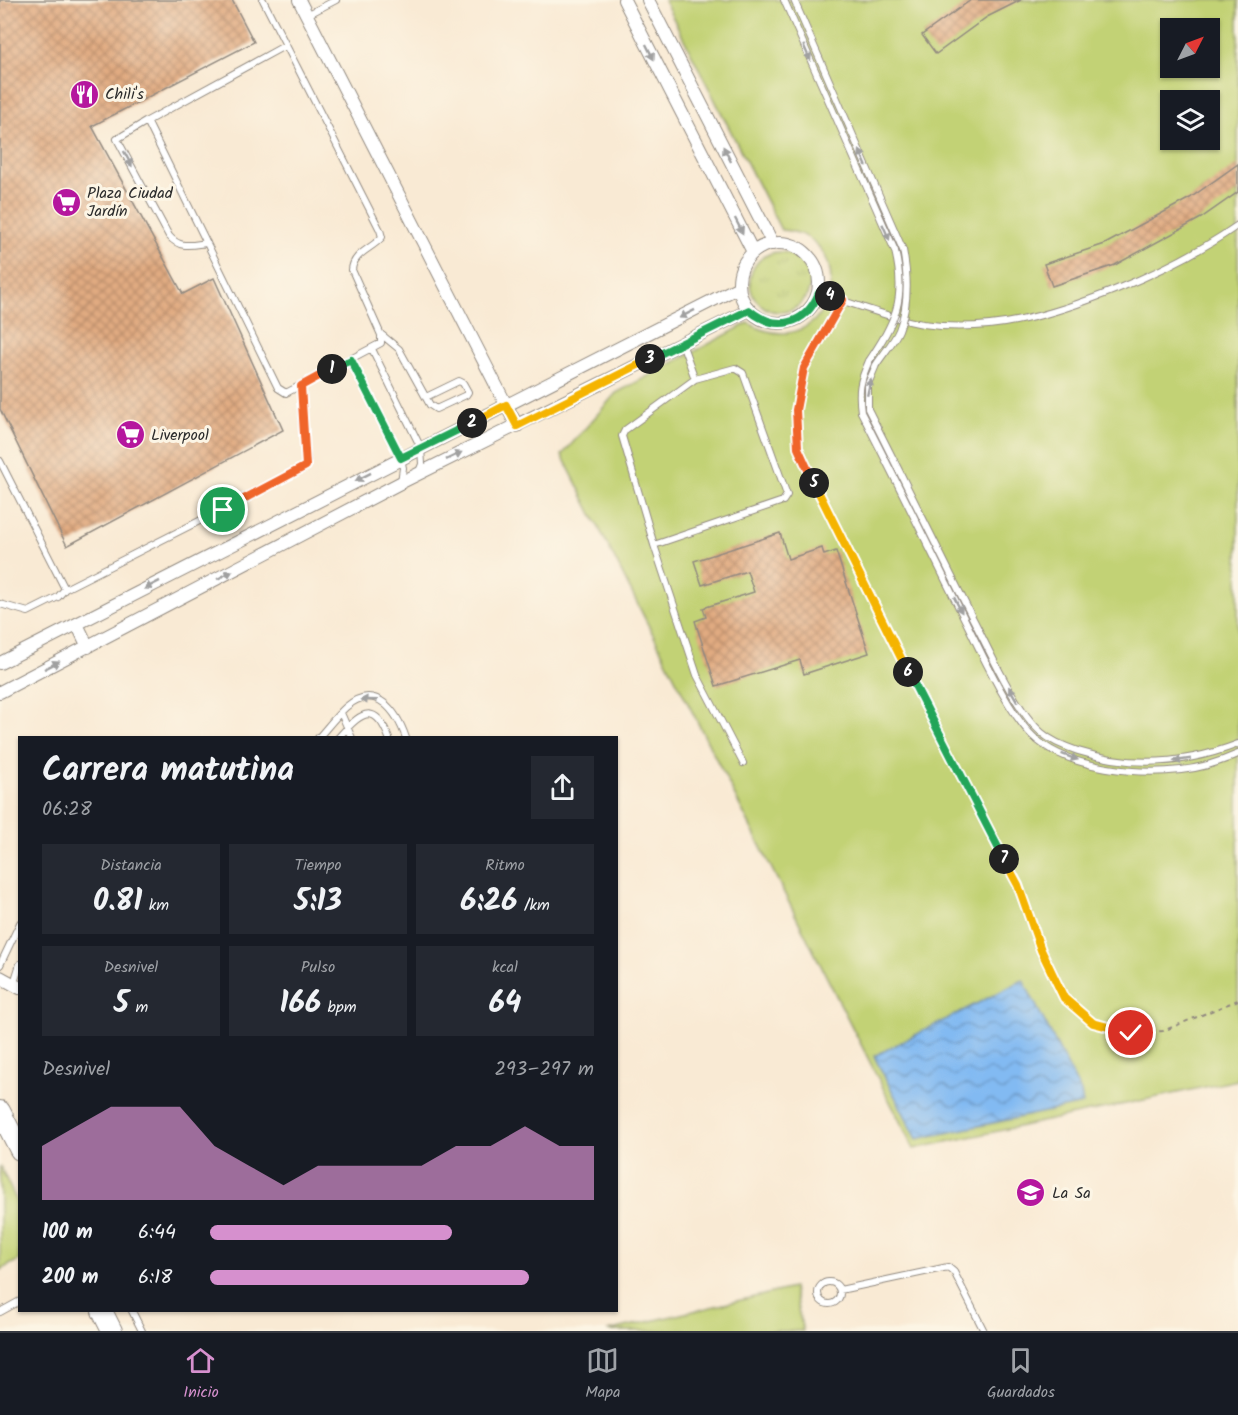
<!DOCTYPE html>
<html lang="es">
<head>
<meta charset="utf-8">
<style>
  :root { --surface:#171b24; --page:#242831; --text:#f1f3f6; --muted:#9ea1a6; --line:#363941; --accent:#d690ce }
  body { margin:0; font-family:Kalam,sans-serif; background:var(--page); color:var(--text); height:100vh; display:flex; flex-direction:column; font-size:22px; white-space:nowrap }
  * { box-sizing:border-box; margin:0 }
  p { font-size:20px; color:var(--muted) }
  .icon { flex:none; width:33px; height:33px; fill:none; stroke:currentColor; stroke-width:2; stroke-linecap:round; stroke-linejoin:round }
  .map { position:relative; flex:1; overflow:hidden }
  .details { position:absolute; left:18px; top:736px; width:600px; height:576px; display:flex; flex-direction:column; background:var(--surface); border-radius:0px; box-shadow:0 2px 4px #0004 }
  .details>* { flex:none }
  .needle { width:39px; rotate:48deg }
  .fabs { position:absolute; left:1160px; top:18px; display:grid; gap:12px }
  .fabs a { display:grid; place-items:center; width:60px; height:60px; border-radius:0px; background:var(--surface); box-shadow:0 2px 4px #0004; font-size:30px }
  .pin { position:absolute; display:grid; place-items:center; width:51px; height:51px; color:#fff; margin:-26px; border:3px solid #fff; border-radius:50%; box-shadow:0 2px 6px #0007 }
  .km { position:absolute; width:30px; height:30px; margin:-15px; border-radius:50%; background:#222; color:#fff; font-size:16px; line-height:30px; text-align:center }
  .round { display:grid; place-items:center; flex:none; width:63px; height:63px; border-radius:0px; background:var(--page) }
  .summary { display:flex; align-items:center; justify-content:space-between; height:102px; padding:0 24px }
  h1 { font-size:33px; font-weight:600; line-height:45px }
  .stats { display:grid; grid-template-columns:repeat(3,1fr); gap:9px; height:102px; padding:6px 24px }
  .stats div { display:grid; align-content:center; border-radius:0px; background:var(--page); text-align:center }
  .stats b { font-size:30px; font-weight:600 }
  .stats small { font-size:16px; font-weight:400 }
  .stats p { font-size:16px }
  .chart { height:168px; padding:12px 24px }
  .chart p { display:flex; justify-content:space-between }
  .chart svg { width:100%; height:108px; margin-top:6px; fill:var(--accent); opacity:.7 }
  ul { padding:0 24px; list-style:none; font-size:20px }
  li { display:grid; grid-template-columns:96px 72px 1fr; align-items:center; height:45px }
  li i { height:15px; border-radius:8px; background:var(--accent) }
  .menu { display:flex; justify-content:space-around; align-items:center; height:84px; border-top:2px solid var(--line); background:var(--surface); font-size:16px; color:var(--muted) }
  .menu a { display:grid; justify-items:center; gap:3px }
  .menu .selected { color:var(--accent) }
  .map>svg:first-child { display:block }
  .grass { fill:url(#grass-tufts); stroke:#767e50; stroke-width:1.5 }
  .pitch { fill:#c2d275; stroke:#767e50; stroke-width:1.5; fill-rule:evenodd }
  .water { fill:url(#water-waves); stroke:#56728e; stroke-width:1.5 }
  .building { fill:url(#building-cross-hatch) }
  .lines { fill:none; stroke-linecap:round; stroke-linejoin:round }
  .service-casing { stroke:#928a80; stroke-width:8 }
  .minor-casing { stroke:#928a80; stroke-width:14 }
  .primary-casing { stroke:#928a80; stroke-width:22 }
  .path { stroke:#928a80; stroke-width:2; stroke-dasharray:4.5 4.5; stroke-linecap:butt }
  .service { stroke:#fff; stroke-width:6 }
  .minor { stroke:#fff; stroke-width:12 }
  .primary { stroke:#fff; stroke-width:20 }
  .service-bridge-casing { stroke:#928a80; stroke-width:8; stroke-linecap:butt }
  .service-bridge { stroke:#fff; stroke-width:6 }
  .oneway { fill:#a0a0a0 }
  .split-1-casing { stroke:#fff; stroke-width:12 }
  .split-2-casing { stroke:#fff; stroke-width:12 }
  .split-3-casing { stroke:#fff; stroke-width:12 }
  .split-4-casing { stroke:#fff; stroke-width:12 }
  .split-5-casing { stroke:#fff; stroke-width:12 }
  .split-6-casing { stroke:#fff; stroke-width:12 }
  .split-7-casing { stroke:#fff; stroke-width:12 }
  .split-8-casing { stroke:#fff; stroke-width:12 }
  .split-1 { stroke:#f0652b; stroke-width:8 }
  .split-2 { stroke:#22a559; stroke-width:8 }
  .split-3 { stroke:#f5b400; stroke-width:8 }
  .split-4 { stroke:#22a559; stroke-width:8 }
  .split-5 { stroke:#f0652b; stroke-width:8 }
  .split-6 { stroke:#f5b400; stroke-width:8 }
  .split-7 { stroke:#22a559; stroke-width:8 }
  .split-8 { stroke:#f5b400; stroke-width:8 }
  .labels { text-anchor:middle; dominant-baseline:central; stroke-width:6; stroke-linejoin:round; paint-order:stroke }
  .poi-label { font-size:16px; fill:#2b2b2b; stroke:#fcf5e5; text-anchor:start }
</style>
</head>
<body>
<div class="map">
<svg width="1238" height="1331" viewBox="0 0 1238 1331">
  <defs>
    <pattern id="grass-tufts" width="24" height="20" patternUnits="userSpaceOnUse" patternTransform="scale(1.5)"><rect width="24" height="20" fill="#c2d275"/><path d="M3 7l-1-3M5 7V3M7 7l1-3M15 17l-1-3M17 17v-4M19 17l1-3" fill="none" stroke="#a7b465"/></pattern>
    <pattern id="water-waves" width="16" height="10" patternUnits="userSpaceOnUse" patternTransform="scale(1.5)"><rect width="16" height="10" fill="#82baf2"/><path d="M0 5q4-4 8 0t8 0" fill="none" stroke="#6b97c4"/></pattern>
    <pattern id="building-cross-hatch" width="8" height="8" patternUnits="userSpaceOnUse" patternTransform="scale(1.5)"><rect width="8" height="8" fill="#e1ab81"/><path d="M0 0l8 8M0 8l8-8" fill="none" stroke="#b78b6a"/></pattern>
  </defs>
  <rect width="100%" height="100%" fill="#fcf5e5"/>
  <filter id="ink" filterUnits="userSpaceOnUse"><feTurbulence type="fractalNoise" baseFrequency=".0167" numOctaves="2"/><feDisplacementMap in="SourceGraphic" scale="12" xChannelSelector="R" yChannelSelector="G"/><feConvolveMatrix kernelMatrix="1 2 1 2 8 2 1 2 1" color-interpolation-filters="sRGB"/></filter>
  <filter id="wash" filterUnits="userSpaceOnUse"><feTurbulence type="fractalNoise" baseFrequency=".008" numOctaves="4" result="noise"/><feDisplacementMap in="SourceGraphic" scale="24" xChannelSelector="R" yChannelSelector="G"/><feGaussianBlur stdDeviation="1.35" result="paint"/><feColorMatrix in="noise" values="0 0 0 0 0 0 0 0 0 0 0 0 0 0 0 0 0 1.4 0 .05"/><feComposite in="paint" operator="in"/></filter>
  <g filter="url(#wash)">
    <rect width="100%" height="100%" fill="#f9ead4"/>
    <!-- grass -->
    <path class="grass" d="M750 282a30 30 0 1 1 60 0a30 30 0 1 1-60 0Z"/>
    <!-- pitch -->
    <path class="pitch" d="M664,0h574v1080l-324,69 -352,-694 54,-62 132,-70c85,47 118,-87 33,-93zM1170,28h39v40h-39zM1170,100h39v40h-39z
      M0,1166l19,40v54l-19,10z
      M793,1288l10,43h-195z"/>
    <!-- water -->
    <path class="water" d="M1023,980l58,112 2,12 -166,35 -43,-83z"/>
    <g id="blocks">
      <!-- building -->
      <path class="building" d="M0,0h232l22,42 -162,84 91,168 31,-16 69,152 -216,116 -67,-137z
        M971,0h50l-34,17 -51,37 -14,-19z
        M1238,164v28l-37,26 -86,47 -63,21 -8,-22 61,-20 85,-46z
        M780,533l8,26 34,-11 2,7 12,-4 33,102 -65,21 -4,-14 -84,26 -21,-65 11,-4 -3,-9 51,-16 -7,-21 -45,14 -8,-24z"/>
    </g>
  </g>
  <g filter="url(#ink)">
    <use href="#blocks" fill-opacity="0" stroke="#928a80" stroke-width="1.5"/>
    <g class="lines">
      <defs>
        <path id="service" d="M263,0l117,230 2,7c-10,12 -29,16 -30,33l29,65v8l-95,50 -8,-5 -131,-267 139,-76
          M784,0l111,251
          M794,0l109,250
          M307,15l29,-15
          M147,121l-30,18 52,97c11,13 22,9 38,7
          M818,293c35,10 70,25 105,31 69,10 132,-10 194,-35 42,-17 84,-38 121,-64
          M382,335l17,14 31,56 6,4 30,-14 2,-3 -5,-9 -4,-2 -33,16
          M682,343l13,36 40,-11 8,5 44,122 -4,6 -129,44 43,130 46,88
          M372,349l49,99 1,16 -4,10
          M351,360l50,98 2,10 -2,14
          M869,361c-9,20 -11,29 -8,51 36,70 71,141 106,212 16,32 44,95 70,116 35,29 101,35 144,30 20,-2 39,-8 57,-16
          M876,365l-8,19v25c35,69 69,138 104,208 17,32 43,93 70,116 10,9 24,14 36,18 54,17 108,13 160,-7
          M0,461l65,128
          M654,545l-32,-109 3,-6 70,-51
          M0,604l28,8 30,-15 7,-8 239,-121 3,-7 -5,-42 -1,-33
          M341,713l11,25
          M318,738c9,-10 18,-22 28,-31 30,-26 51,5 60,31
          M338,738c20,-22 36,-40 51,0
          M0,965l20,-42
          M14,983l6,-19
          M818 1293a11 11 0 1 1 22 0a11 11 0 1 1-22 0Z
          M840,1290l108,-23 6,5 30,59
          M132,1311l10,20
          M0,1312l20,-11"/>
        <path id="minor" d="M299,0l218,426
          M624,0l129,252
          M648,0l125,244
          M739 283a40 40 0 1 1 80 0a40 40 0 1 1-80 0Z
          M77,624l11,23
          M0,663l739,-376
          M0,692l400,-209 349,-173
          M0,977l20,11"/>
        <path id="primary" d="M0,1111l20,39
          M102,1311l10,20"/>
      </defs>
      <!-- service casing -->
      <use href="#service" class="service-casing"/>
      <!-- minor casing -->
      <use href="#minor" class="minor-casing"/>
      <!-- primary casing -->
      <use href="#primary" class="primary-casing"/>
      <!-- path -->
      <path class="path" d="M837,311l-33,57 -8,42 2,38 42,90 178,347 23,65 23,48 29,25 38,10 32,-2 75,-31"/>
      <!-- service -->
      <use href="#service" class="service"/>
      <!-- minor -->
      <use href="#minor" class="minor"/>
      <!-- primary -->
      <use href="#primary" class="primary"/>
      <defs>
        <path id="service-bridge" d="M869,361c26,-40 38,-61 26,-110
          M876,365c7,-11 18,-23 23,-35 10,-25 9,-54 4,-80"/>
      </defs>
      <!-- service-bridge casing -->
      <use href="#service-bridge" class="service-bridge-casing"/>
      <!-- service-bridge -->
      <use href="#service-bridge" class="service-bridge"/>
    </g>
    <!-- one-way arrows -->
    <defs><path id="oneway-solid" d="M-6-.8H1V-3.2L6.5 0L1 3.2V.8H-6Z" transform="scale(1.5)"/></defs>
    <g class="oneway">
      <use href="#oneway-solid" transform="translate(650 52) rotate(63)"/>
      <use href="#oneway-solid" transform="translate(807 53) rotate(66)"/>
      <use href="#oneway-solid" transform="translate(727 154) rotate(-117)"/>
      <use href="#oneway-solid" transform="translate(863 158) rotate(-114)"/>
      <use href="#oneway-solid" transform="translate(128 159) rotate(62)"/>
      <use href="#oneway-solid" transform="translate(739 226) rotate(63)"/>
      <use href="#oneway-solid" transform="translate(886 232) rotate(66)"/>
      <use href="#oneway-solid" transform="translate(687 314) rotate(153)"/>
      <use href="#oneway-solid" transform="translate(869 387) rotate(-78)"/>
      <use href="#oneway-solid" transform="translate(454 456) rotate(-26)"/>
      <use href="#oneway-solid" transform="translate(363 477) rotate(153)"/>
      <use href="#oneway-solid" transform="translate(225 575) rotate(-28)"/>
      <use href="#oneway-solid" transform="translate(152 585) rotate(153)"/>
      <use href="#oneway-solid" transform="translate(958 605) rotate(63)"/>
      <use href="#oneway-solid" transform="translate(52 665) rotate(-27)"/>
      <use href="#oneway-solid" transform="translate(1013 694) rotate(-120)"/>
      <use href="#oneway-solid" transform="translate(369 700) rotate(-178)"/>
      <use href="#oneway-solid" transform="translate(1070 757) rotate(20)"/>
      <use href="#oneway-solid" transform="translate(1182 760) rotate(171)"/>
    </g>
  </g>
  <g class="lines" filter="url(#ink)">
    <defs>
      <path id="split-1" d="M223,510l83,-44 -5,-80 31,-17"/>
      <path id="split-2" d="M332,369l19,-9 50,98 71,-35"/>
      <path id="split-3" d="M472,423l34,-18 11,21 133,-67"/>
      <path id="split-4" d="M650,359l99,-49c27,22 56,16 70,-17l11,3"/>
      <path id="split-5" d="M814,483l-16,-35 -2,-38 8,-42 39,-68 -13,-4"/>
      <path id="split-6" d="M814,483l94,189"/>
      <path id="split-7" d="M908,672l96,187"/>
      <path id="split-8" d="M1004,859l14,26 23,65 23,48 29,25 38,10"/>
    </defs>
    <!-- split-1 casing -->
    <use href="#split-1" class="split-1-casing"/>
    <!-- split-2 casing -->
    <use href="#split-2" class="split-2-casing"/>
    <!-- split-3 casing -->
    <use href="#split-3" class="split-3-casing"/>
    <!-- split-4 casing -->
    <use href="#split-4" class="split-4-casing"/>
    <!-- split-5 casing -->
    <use href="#split-5" class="split-5-casing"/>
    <!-- split-6 casing -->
    <use href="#split-6" class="split-6-casing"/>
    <!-- split-7 casing -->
    <use href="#split-7" class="split-7-casing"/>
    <!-- split-8 casing -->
    <use href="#split-8" class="split-8-casing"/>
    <!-- split-1 -->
    <use href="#split-1" class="split-1"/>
    <!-- split-2 -->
    <use href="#split-2" class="split-2"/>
    <!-- split-3 -->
    <use href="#split-3" class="split-3"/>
    <!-- split-4 -->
    <use href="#split-4" class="split-4"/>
    <!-- split-5 -->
    <use href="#split-5" class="split-5"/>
    <!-- split-6 -->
    <use href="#split-6" class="split-6"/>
    <!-- split-7 -->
    <use href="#split-7" class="split-7"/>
    <!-- split-8 -->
    <use href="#split-8" class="split-8"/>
  </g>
  <!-- icons -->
  <defs>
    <symbol id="restaurant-disc" viewBox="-11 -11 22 22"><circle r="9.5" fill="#b5179e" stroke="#fcf5e5"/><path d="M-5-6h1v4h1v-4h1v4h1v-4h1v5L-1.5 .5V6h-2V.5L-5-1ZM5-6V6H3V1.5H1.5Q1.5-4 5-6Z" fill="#fff"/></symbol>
    <symbol id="supermarket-disc" viewBox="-11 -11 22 22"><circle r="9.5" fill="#b5179e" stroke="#fcf5e5"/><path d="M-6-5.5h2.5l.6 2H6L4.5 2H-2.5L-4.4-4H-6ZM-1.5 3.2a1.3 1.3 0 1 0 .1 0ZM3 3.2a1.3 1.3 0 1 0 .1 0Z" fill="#fff"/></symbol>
    <symbol id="school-disc" viewBox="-11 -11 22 22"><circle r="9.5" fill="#b5179e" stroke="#fcf5e5"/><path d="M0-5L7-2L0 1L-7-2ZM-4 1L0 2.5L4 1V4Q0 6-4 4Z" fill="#fff"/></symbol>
  </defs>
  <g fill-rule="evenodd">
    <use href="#restaurant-disc" x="68" y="78" width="33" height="33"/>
    <use href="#supermarket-disc" x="50" y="186" width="33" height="33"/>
    <use href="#supermarket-disc" x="114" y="418" width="33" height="33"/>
    <use href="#school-disc" x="1014" y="1176" width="33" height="33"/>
  </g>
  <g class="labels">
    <!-- poi labels -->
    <g class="poi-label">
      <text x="105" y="94">Chili's</text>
      <text x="87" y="193">Plaza Ciudad<tspan x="87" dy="18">Jardín</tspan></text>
      <text x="151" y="435">Liverpool</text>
      <text x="1052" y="1193">La Sa</text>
    </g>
  </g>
</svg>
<div class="fabs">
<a><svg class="needle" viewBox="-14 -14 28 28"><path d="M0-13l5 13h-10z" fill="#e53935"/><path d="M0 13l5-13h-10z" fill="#9ea1a6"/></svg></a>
<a><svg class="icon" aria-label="layers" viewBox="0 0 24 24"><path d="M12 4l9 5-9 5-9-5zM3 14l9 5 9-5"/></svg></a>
</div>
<div class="pin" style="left:223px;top:510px;background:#1e9e55"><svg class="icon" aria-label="arrive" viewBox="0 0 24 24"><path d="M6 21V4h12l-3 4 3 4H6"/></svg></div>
<div class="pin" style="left:1131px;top:1033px;background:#d93025"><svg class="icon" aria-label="check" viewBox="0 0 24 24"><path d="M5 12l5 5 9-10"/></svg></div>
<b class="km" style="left:332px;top:369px">1</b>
<b class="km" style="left:472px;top:423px">2</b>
<b class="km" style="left:650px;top:359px">3</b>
<b class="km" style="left:830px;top:296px">4</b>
<b class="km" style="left:814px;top:483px">5</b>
<b class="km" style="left:908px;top:672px">6</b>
<b class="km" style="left:1004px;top:859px">7</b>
<section class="details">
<div class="summary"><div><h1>Carrera matutina</h1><p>06:28</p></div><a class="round"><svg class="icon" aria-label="share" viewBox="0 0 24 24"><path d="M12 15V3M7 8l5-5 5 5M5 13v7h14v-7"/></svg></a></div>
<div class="stats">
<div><p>Distancia</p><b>0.81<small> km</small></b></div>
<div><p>Tiempo</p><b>5:13</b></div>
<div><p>Ritmo</p><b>6:26<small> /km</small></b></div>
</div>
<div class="stats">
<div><p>Desnivel</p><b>5<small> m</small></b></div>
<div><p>Pulso</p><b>166<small> bpm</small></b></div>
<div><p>kcal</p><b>64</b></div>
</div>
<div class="chart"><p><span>Desnivel</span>293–297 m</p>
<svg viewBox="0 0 160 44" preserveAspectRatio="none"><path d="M0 44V22L10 14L20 6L30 6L40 6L50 22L60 30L70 38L80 30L90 30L100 30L110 30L120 22L130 22L140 14L150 22L160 22V44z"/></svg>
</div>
<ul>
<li><b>100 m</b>6:44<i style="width:63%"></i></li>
<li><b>200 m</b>6:18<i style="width:83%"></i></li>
</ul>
</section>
</div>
<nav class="menu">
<a class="selected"><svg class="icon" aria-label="home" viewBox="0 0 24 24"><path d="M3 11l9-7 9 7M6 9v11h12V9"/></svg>Inicio</a>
<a><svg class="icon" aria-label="map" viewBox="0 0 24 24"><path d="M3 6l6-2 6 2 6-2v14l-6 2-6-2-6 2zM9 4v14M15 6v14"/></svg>Mapa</a>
<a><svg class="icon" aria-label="saved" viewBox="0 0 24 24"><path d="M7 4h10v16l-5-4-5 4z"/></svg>Guardados</a>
</nav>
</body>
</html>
